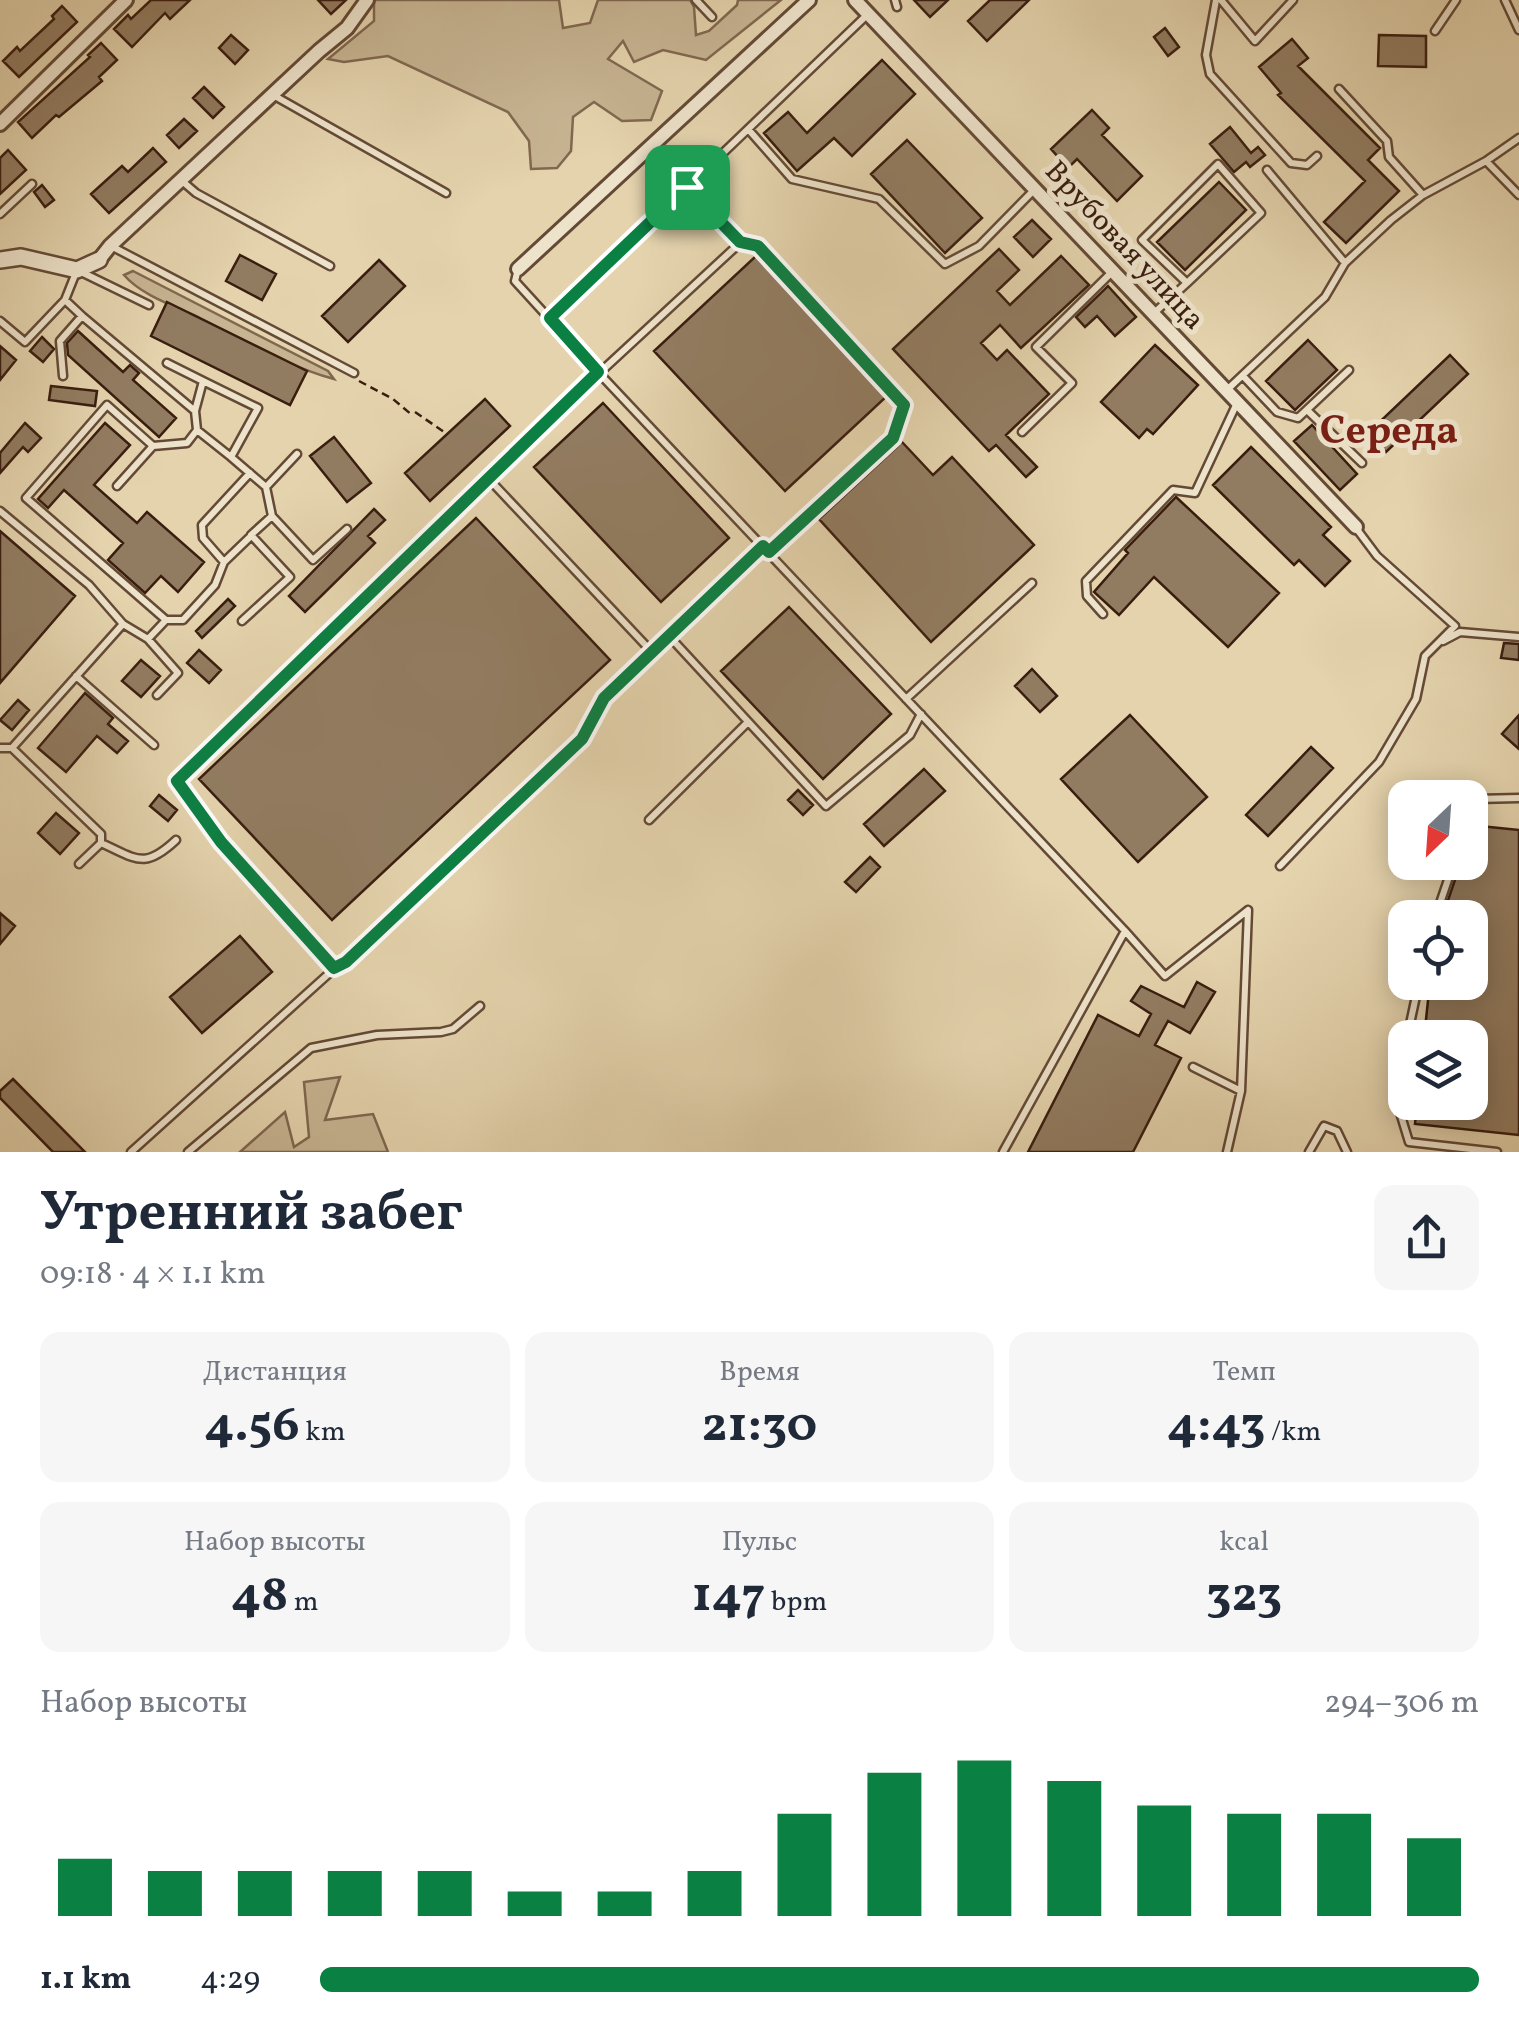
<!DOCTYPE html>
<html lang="ru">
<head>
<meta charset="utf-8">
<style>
  :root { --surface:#fff; --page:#f6f6f7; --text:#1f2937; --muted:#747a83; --accent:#0b8043 }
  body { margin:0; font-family:Vollkorn,serif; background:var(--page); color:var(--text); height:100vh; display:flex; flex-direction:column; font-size:38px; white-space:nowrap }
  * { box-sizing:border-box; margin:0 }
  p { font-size:32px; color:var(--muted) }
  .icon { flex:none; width:55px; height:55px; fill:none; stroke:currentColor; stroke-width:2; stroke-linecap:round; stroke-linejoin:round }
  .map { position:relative; height:1152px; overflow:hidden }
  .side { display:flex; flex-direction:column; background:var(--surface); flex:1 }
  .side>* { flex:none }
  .needle { width:65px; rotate:205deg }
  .buttons { position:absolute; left:1388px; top:780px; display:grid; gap:20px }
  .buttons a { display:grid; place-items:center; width:100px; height:100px; border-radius:20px; background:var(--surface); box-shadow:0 5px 25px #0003; font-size:50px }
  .pin { position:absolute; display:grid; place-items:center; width:85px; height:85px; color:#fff; margin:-42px; border-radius:20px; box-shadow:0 5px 15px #0006 }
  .round { display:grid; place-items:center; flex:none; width:105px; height:105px; border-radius:20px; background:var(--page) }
  .summary { display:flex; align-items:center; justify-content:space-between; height:170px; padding:0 40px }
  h1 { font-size:55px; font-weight:700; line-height:75px }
  .figures { display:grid; grid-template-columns:repeat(3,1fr); gap:15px; height:170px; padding:10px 40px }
  .figures div { display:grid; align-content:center; border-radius:20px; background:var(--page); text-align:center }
  .figures b { font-size:50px; font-weight:700 }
  .figures small { font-size:28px; font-weight:400 }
  .figures p { font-size:28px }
  .chart { height:280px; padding:20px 40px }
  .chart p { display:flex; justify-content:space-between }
  .chart svg { width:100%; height:180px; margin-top:10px; stroke:var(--accent); stroke-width:6 }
  ul { padding:0 40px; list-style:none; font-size:32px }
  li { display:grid; grid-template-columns:160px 120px 1fr; align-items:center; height:75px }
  li i { height:25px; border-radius:12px; background:var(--accent) }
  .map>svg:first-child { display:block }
  .green { fill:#c7b492; stroke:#806850; stroke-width:2.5 }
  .building { fill:#927c61; stroke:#391d0f; stroke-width:2.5 }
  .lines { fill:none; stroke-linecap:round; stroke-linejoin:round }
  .service-casing { stroke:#644a36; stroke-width:11 }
  .minor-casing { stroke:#644a36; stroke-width:18 }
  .tertiary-casing { stroke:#644a36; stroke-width:20 }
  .path { stroke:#391d0f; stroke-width:2.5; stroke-dasharray:8 5; stroke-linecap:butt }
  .service { stroke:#ede2ca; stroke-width:6 }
  .minor { stroke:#ede2ca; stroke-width:12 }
  .tertiary { stroke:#ede2ca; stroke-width:15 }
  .route-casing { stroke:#fff; stroke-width:20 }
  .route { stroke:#0b8043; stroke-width:12 }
  .labels { text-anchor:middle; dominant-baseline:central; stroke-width:10; stroke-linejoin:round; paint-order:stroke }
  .street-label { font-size:30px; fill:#391d0f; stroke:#ede2ca }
  .district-label { font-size:40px; font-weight:bold; fill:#7a1f14; stroke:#ede2ca }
</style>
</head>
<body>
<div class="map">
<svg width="1519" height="1152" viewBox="0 0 1519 1152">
  <rect width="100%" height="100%" fill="#e4d3ad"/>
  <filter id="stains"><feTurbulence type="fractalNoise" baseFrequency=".002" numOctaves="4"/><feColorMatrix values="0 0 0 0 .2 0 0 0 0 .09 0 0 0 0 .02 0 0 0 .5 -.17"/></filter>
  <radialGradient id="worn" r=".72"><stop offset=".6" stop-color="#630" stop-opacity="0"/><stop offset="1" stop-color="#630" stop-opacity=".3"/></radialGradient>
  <!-- green -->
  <path class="green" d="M374,0h185l4,28 27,-5 8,-23h92l4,7 2,28 13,-4 28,-26 1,-5h43l-75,60 -43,-10 -29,12 -11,-21 -15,18 54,32 -11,29 -29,1 -28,-19 -21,15 -2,34 -14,17 -26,1 -2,-28 -21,-29 -120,-56 -44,6 -16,-3 46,-38z
    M133,271l195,100 6,8c-48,-13 -92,-40 -136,-62 -24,-11 -57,-22 -74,-42z
    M340,1077l-15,43 48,-6 15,38h-148l45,-40 9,35 15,-10 -5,-55z"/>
  <!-- building -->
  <path class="building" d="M151,0h39l-20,19 -5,-6 -33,34 -18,-18 14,-14 3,4z
    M318,0h28l-15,14z
    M914,0h34l-18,17z
    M990,0h39l-42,41 -19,-20z
    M62,6l15,16 -58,55 -16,-16 14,-14 3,4 34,-32 -2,-3z
    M1165,28l14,19 -11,9 -14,-19z
    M231,35l17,15 -13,14 -16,-16z
    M1379,35l47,1v31l-48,-1z
    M1292,39l16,19 -10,8 82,82 -12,12 31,31 -53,52 -22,-21 41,-41 -87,-86 3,-2 -22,-26z
    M101,43l16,17 -18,17 3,4 -43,36 -3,-2 -24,23 -14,-16 72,-65 -2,-2z
    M882,60l33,34 -63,62 -18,-18 -37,33 -33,-38 24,-21 19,21z
    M204,87l20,20 -11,11 -20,-20z
    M1092,110l17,18 -7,7 40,41 -25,25 -40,-42 -9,9 -17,-19z
    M184,119l13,12 -18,17 -12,-13z
    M1230,127l21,26 7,-6 7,8 -15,12 -4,-5 -12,10 -24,-28z
    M907,140l75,78 -37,35 -74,-79z
    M153,148l13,14 -57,51 -18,-19 31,-28 6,6z
    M8,150l18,20 -26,24v-36z
    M1219,182l27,28 -61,60 -28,-28z
    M42,185l12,15 -9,7 -11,-15z
    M1032,220l19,19 -18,18 -19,-20z
    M999,249l20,21 -22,21 13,14 51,-49 28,29 -68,63 -21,-23 -19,18 16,17 10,-10 42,44 -43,41 31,32 -11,10 -30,-32 -7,6 -96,-102z
    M240,255l36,19 -14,26 -36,-19z
    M756,256l131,140 -102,95 -131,-140z
    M379,260l26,26 -57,56 -26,-26z
    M1108,286l28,31 -21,19 -18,-20 -12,11 -9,-10z
    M167,302l140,69 -17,34 -139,-69z
    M78,331l45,41 7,-7 9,8 -6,7 43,38 -17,19 -91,-82 -1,-12z
    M42,337l12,12 -11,13 -13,-11z
    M1308,340l29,30 -42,40 -29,-29z
    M1155,345l43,40 -45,49 -6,-5 -8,9 -38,-36z
    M0,346l16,14 -16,20z
    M1450,355l18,19 -82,78 -18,-19z
    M51,386l46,5 -2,15 -46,-6z
    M485,399l25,27 -80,75 -25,-28z
    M603,403l126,135 -68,64 -127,-135z
    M25,423l16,15 -13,14 -5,-5 -23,26v-20z
    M105,423l25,22 -36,40 43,38 10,-11 57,50 -26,30 -17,-16 -16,17 -37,-33 15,-17 -59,-53 -16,18 -10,-9z
    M1312,425l45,49 -17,16 -46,-49z
    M334,437l37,46 -24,19 -37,-46z
    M902,442l31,33 19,-18 82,88 -103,97 -112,-123z
    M1251,447l80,80 -8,8 27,26 -25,25 -26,-26 -5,5 -81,-80z
    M1176,497l103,96 -51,54 -74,-70 -35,38 -25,-23 34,-39 -3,-3z
    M374,509l11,11 -17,16 7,7 -70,69 -16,-16z
    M476,518l134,142 -278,260 -133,-141z
    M0,531l75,65 -75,87z
    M228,599l7,7 -33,32 -6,-7z
    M789,607l102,107 -68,65 -102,-108z
    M1504,643l15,1v16l-18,-2z
    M199,650l22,20 -12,13 -22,-20z
    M141,660l19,16 -19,21 -19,-16z
    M1032,669l25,27 -17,16 -25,-26z
    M85,693l28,25 -5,6 20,17 -11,12 -20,-17 -31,36 -28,-24z
    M18,700l11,10 -17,20 -12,-10z
    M1130,715l77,82 -69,65 -77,-83z
    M1519,715v34l-17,-15z
    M1311,747l22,21 -65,68 -22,-21z
    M924,769l21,22 -61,55 -20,-22z
    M798,790l15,15 -10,10 -15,-15z
    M159,795l18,15 -9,11 -18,-15z
    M56,813l23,20 -19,21 -22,-21z
    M1470,825l49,5v305l-104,-11 2,-22h53v-64h-46l6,-56h40v-64h-28l19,-56h9z
    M870,857l10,10 -24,25 -11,-10z
    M0,913l15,13 -15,18z
    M240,936l32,36 -70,61 -32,-36z
    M1197,982l18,10 -25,41 -22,-12 -13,24 26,13 -48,94h-105l70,-137 41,21 12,-22 -20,-13 10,-15 43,21z
    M13,1079l72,73h-32l-53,-54v-7z"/>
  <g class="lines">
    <defs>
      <path id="service" d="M696,0l16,17
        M895,0l2,7
        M1216,0l-10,55 4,19 81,89 16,2 10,-9
        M1221,0l34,41 38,-41
        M1505,0l14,30
        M1435,31l21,-31
        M1339,89l48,52 2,16 34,38
        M273,95l173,98
        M748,129l44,50 87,20 66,65 34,-18 56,-57
        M1486,161l33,34
        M1267,170l78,93
        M182,181l14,12 134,73
        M0,214l32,-30
        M741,242l16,4 147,159 -11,33 -124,114
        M111,246l243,127
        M518,269l-3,12 83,91 527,559
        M1154,313l33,-30 -45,-43 76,-76 43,49 -74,70
        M82,316l113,95
        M551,318l317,-304
        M0,321l25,21 40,-42 12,-30 72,35
        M63,376l-3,-35 22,-25 -17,-16
        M1243,376l34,36 21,6 51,-48
        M203,381l55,27 -27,49 35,30 31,-33
        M1228,389l97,-92 20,-34 46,-43 32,-25 63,-34 33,-23
        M1307,410l55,53
        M197,430l34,27
        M1022,432l50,-49 -36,-36 76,-75
        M153,446l34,-3 10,-13 -2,-19 8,-30 -36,-18
        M250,473l-48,52 1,13 21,24 27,-26
        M487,477l165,175
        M117,486l36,-40 -46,-41 -81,93 140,122 -18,19
        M266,487l6,29
        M0,511l89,74 34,39 25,15 30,34 -21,22
        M1103,614l-16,-18 -1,-15 87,-91 22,3 42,-90
        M166,620h17l32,-35 9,-23
        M242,621l48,-44 -39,-42 21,-19 41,44 34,-31
        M669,636l157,170 84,-71 11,-21
        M1443,641l17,-9 59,5
        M76,676l78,69
        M906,699l126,-116
        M0,748h12l111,-124
        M12,748l89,86v9l-22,21
        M1470,815l6,-16 43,-1
        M649,820l98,-97
        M101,843c36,16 43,27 75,-3
        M1280,866l99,-104 37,-63 9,-43 30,-30 -78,-70 -21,-28
        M1435,918l19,-56
        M334,969l-113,-127 -44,-61 310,-304 254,-235 -54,-55
        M1407,1038l12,-56
        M1405,1046l-11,47 15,49 88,10
        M1193,1067l48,24
        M131,1152l203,-183 12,-7 237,-223 21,-41 159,-152
        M188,1152l123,-104 66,-13 64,-3 12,-3 27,-23
        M1003,1152l122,-221 40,45 83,-66 -7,181 -14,61
        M1309,1152l15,-26 13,5 10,21"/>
      <path id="minor" d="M855,0l501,527
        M0,124l126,-124
        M99,260l11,-14 209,-195 28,-23 20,-28
        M518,269l291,-269"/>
      <path id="tertiary" d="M0,260l21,-3 56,13 22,-10"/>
    </defs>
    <!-- service casing -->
    <use href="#service" class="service-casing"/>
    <!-- minor casing -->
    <use href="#minor" class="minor-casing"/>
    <!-- tertiary casing -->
    <use href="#tertiary" class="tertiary-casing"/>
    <!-- path -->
    <path class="path" d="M359,381l34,18 19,16
      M415,412l32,22"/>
    <!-- service -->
    <use href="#service" class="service"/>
    <!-- minor -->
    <use href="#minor" class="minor"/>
    <!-- tertiary -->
    <use href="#tertiary" class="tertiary"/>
  </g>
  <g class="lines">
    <defs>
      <path id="route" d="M687,187l53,55 18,4 146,159 -11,33 -124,114 -6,-6 -159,152 -22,41 -236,223 -12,6 -113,-126 -44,-61 421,-409 -48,-54z"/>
    </defs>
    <!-- route casing -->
    <use href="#route" class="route-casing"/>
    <!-- route -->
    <use href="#route" class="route"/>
  </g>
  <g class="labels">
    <!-- street labels -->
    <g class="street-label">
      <text transform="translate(1124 246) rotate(47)">Врубовая улица</text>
    </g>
    <!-- district labels -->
    <g class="district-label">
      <text x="1389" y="433">Середа</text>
    </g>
  </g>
  <rect width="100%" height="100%" filter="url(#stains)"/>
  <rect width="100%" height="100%" fill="url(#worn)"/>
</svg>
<div class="buttons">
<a><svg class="needle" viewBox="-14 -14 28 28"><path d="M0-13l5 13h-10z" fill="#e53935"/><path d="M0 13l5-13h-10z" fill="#747a83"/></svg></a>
<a><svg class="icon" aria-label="locate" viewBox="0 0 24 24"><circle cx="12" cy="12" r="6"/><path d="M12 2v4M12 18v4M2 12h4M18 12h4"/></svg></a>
<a><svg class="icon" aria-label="layers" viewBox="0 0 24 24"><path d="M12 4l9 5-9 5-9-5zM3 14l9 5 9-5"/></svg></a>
</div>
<div class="pin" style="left:687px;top:187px;background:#1e9e55"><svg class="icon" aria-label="arrive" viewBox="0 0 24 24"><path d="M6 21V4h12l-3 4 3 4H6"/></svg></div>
</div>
<section class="side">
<div class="summary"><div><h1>Утренний забег</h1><p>09:18 · 4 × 1.1 km</p></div><a class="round"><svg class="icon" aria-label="share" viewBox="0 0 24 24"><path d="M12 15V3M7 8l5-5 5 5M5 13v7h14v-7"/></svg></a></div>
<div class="figures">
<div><p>Дистанция</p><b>4.56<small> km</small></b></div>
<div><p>Время</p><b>21:30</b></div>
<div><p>Темп</p><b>4:43<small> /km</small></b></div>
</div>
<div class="figures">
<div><p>Набор высоты</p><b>48<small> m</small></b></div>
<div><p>Пульс</p><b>147<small> bpm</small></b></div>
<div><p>kcal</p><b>323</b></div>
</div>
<div class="chart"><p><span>Набор высоты</span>294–306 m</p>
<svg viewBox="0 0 160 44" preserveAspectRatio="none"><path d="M5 44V30M15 44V33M25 44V33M35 44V33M45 44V33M55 44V38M65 44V38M75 44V33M85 44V19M95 44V9M105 44V6M115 44V11M125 44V17M135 44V19M145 44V19M155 44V25"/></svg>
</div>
<ul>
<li><b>1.1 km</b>4:29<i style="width:100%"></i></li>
</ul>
</section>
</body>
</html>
